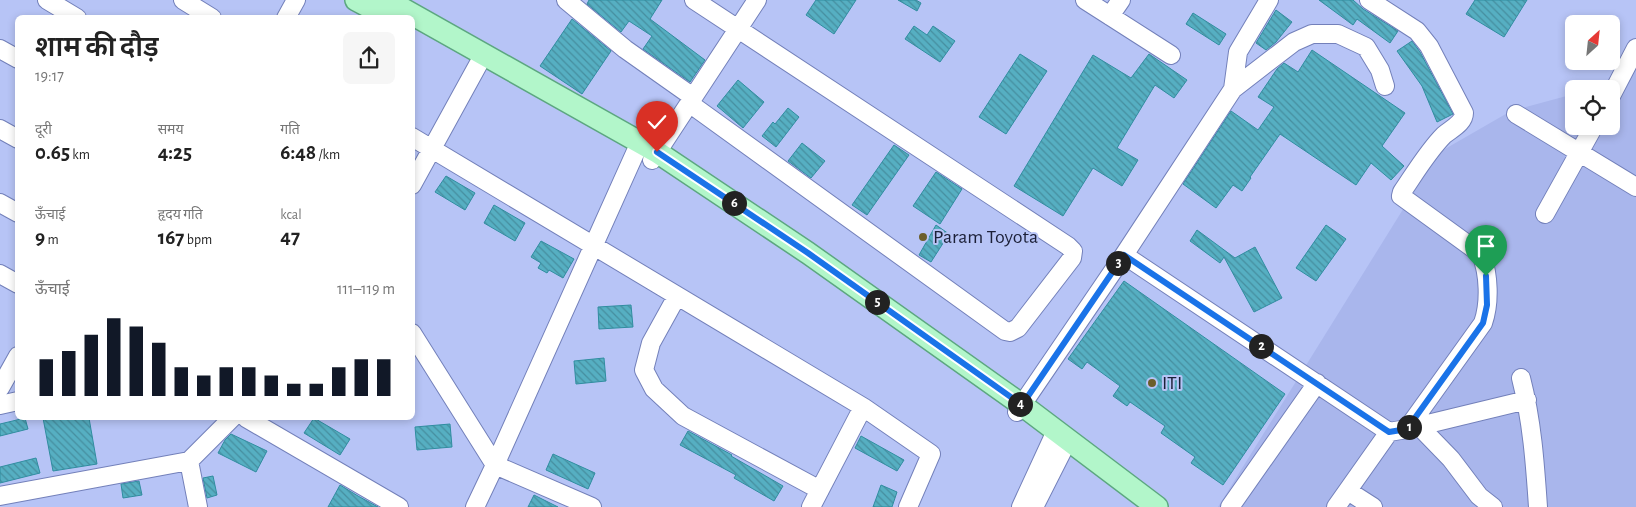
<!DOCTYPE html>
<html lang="hi">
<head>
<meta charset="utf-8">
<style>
  :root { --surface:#fff; --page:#f6f6f6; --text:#222; --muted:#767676; --accent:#111827 }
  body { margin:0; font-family:"Alegreya Sans","Noto Sans Devanagari",sans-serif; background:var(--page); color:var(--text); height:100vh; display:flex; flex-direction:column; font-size:19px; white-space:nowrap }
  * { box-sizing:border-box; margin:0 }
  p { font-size:16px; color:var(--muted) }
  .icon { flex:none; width:28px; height:28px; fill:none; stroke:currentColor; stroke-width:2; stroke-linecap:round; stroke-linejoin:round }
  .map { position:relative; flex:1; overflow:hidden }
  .side { position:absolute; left:15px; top:15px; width:400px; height:405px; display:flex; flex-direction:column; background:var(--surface); border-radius:8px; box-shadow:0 2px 8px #0003 }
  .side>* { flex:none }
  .needle { width:32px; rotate:27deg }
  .buttons { position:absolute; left:1565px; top:15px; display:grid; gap:10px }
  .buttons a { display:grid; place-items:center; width:55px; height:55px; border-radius:8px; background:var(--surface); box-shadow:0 2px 8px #0003; font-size:25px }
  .pin { position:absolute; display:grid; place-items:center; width:42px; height:42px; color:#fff; margin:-51px -21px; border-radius:50% 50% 50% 0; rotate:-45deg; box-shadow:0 0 5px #0007 }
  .pin .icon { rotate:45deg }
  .km { position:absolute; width:25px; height:25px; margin:-12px; border-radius:50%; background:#222; color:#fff; font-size:14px; line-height:25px; text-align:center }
  .round { display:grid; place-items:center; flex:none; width:52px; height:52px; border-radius:8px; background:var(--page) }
  .head { display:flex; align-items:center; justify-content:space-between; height:85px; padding:0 20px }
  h1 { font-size:28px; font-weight:600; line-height:38px }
  .stats { display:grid; grid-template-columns:repeat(3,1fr); gap:8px; height:85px; padding:5px 20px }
  .stats div { display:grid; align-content:center }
  .stats b { font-size:21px; font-weight:600 }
  .stats small { font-size:14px; font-weight:400 }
  .stats p { font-size:14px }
  .chart { height:140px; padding:10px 20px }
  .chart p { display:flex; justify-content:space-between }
  .chart svg { width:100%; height:90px; margin-top:5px; stroke:var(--accent); stroke-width:6 }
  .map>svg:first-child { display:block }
  .built { fill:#a9b6ec }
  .building { fill:url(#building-back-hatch); stroke:#308da0 }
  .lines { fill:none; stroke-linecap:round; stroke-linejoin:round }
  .minor-casing { stroke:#7380ba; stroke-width:20 }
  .major-casing { stroke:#5ca780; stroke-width:24 }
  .minor { stroke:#fff; stroke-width:18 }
  .major { stroke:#b2f6ca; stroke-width:21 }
  .route-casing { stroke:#fff; stroke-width:10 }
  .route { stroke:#1a73e8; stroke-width:6 }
  .poi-dot { fill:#6c5e2b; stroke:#b7c4f6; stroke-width:2 }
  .labels { text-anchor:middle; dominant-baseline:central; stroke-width:4; stroke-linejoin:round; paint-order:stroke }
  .poi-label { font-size:20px; fill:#1c2038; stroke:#b7c4f6; text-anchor:start }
</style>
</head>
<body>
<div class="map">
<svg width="1636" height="507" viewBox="0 0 1636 507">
  <defs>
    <pattern id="building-back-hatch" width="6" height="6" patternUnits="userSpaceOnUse" patternTransform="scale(1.25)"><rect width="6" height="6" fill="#56afc2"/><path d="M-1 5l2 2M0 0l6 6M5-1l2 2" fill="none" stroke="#468e9f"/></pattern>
  </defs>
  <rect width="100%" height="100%" fill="#b7c4f6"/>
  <!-- built -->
  <path class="built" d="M1636,54v453h-418l220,-354 73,-42 63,-17v32h37v-37h-18l27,-8z"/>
  <!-- building -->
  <path class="building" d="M589,0h73l-12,19 55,41 -15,22 -47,-33 9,-13 -23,-15 -8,11 -34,-28z
    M816,0h40l-22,34 -28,-19z
    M898,0h18l5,3 -4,8z
    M1319,0h34l10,9 35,22 -8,12 -33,-24 -4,6z
    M1475,0h52l-23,37 -38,-23z
    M1276,10l16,12 -16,20 -10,8 -10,-7z
    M1193,13l33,21 -7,11 -33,-21z
    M572,19l39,32 -29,43 -42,-28z
    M914,26l13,9 6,-9 22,15 -15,21 -35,-23z
    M1412,41l8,11 33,62 -16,8 -15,-36 -25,-35z
    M1312,50l93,63 -23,33 22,20 -13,14 -20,-17 -15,22 -76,-51 -30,43 1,1 -9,13 -9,-6 -17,23 -33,-24 48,-73 27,19 16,-23 -16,-10 19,-28 7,-6 14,9z
    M1020,54l27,17 -41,63 -27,-17z
    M1149,54l38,26 -13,18 -19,-13 -38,63 21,12 -16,26 -29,-18 -30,48 -49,-30 79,-131 38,23z
    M738,80l26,22 -21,26 -26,-22z
    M788,108l11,9 -23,30 -14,-11 11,-14 2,2z
    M802,143l23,18 -14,17 -23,-17z
    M894,145l15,10 -42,60 -15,-10z
    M936,172l26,17 -22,35 -27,-18z
    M446,176l29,17 -10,17 -30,-18z
    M494,205l31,18 -10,18 -31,-18z
    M936,225l13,9 -18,28 -12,-7z
    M1326,225l20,14 -30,42 -20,-13z
    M1197,230l38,28 20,-11 27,51 -28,14 -30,-55 -4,6 -30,-22z
    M541,241l33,18 -11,19 -14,-8 -2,3 -9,-5 3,-5 -10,-6z
    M1124,281l161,113 -62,91 -32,-22 4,-6 -34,-24 4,-7 -35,-24 -3,4 -14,-10 7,-10 -33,-24 -5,7 -14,-10z
    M631,305l2,22 -34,2 -1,-22z
    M604,358l2,23 -30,3 -2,-23z
    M25,418l3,11 -28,7v-12z
    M43,418h46l8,46 -44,7z
    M314,418l36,21 -10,16 -36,-22z
    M450,424l2,23 -35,3 -2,-23z
    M688,431l44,24 -1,1 52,30 -9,15 -40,-23 2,-3 -56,-30z
    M231,434l36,17 -11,21 -38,-19 7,-13z
    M861,436l43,24 -7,11 -42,-23z
    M553,454l42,19 -7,16 -42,-19z
    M36,458l4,15 -40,10v-16z
    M213,476l4,19 -10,3 -4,-20z
    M139,481l3,14 -19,3 -2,-14z
    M340,485l18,11 20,11h-50z
    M881,485l16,7 -5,15h-19z
    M534,495l24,12h-30z"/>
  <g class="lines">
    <defs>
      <path id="minor" d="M47,0l30,18
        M183,0l29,18
        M566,0l59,49 68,48
        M1085,0l86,55
        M1110,16l11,-16
        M286,18l10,-18
        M0,49l18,10
        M1233,89l5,-37 31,-52
        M1611,96l25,-48
        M689,103l316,228 5,1 8,-4 54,-70 1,-7 -5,-5 -374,-246
        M1516,114l120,73
        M0,129l18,10
        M412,137l451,270 68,47 -23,53
        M652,160l105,-160
        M412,185l67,-122
        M0,203l18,10
        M1545,214l49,-88
        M1124,255l265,177 18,-3 76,-106c7,-20 6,-49 -2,-69l-80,-58 1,-4c13,-19 26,-41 42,-57 7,-6 20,-12 20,-22l-35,-67 -12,-15 -48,-31
        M0,274l18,10
        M677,296l-26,47 -7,27 10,19 29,27 137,74
        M412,333l83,132 97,42
        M1521,378c11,43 14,85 17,129
        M0,388l18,-32
        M0,405l18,-4
        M1017,412l107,-157 109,-166 61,-47 18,-8h26l28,13 14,23 5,16
        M246,418l153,89
        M1418,425l33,34 28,37 14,11
        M1407,429l120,-29
        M189,461l9,46
        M1348,491l25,16
        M0,496l189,-35 43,-43
        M475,507l20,-42 141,-314
        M811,507l52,-100
        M1021,507l35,-76
        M1034,507l34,-67
        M1230,507l87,-124
        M1336,507l53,-75"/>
      <path id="major" d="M356,0l34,18
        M387,0l270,152 151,101 214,152 135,102"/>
    </defs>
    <!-- minor casing -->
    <use href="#minor" class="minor-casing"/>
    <!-- major casing -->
    <use href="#major" class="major-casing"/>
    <!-- minor -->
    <use href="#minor" class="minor"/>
    <!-- major -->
    <use href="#major" class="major"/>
  </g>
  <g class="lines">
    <defs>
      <path id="route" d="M657,152l151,101 214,152 102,-150 265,177 18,-3 76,-106 4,-18 -1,-29"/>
    </defs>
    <!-- route casing -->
    <use href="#route" class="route-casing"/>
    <!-- route -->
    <use href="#route" class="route"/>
  </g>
  <!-- markers -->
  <g class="poi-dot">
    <circle cx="923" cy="237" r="5"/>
    <circle cx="1152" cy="383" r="5"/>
  </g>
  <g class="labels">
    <!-- poi labels -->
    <g class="poi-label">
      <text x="933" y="237">Param Toyota</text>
      <text x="1162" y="383">ITI</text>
    </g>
  </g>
</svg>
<div class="buttons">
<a><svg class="needle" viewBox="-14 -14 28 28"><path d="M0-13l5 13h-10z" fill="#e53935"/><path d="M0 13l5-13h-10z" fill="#767676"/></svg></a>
<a><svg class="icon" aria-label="locate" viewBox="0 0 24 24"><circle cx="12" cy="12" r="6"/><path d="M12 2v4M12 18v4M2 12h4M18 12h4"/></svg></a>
</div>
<div class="pin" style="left:1486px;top:276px;background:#1e9e55"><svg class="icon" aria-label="arrive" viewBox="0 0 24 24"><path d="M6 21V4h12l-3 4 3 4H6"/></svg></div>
<div class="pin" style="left:657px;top:152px;background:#d93025"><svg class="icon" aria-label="check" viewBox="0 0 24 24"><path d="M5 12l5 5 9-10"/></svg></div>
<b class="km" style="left:1409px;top:427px">1</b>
<b class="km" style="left:1261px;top:346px">2</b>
<b class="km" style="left:1118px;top:263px">3</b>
<b class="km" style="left:1020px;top:404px">4</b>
<b class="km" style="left:877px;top:302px">5</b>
<b class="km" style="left:734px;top:203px">6</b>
<section class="side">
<div class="head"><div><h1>शाम की दौड़</h1><p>19:17</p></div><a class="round"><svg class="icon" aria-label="share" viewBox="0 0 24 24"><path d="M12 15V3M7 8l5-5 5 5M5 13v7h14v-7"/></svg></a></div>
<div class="stats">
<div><p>दूरी</p><b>0.65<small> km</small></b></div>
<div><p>समय</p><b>4:25</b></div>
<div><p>गति</p><b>6:48<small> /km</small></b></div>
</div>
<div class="stats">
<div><p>ऊँचाई</p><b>9<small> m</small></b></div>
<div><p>हृदय गति</p><b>167<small> bpm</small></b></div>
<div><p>kcal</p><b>47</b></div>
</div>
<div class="chart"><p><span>ऊँचाई</span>111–119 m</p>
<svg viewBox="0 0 160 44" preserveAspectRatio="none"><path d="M5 44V26M15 44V22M25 44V14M35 44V6M45 44V10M55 44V18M65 44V30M75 44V34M85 44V30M95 44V30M105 44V34M115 44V38M125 44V38M135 44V30M145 44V26M155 44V26"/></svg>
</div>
</section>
</div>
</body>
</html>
